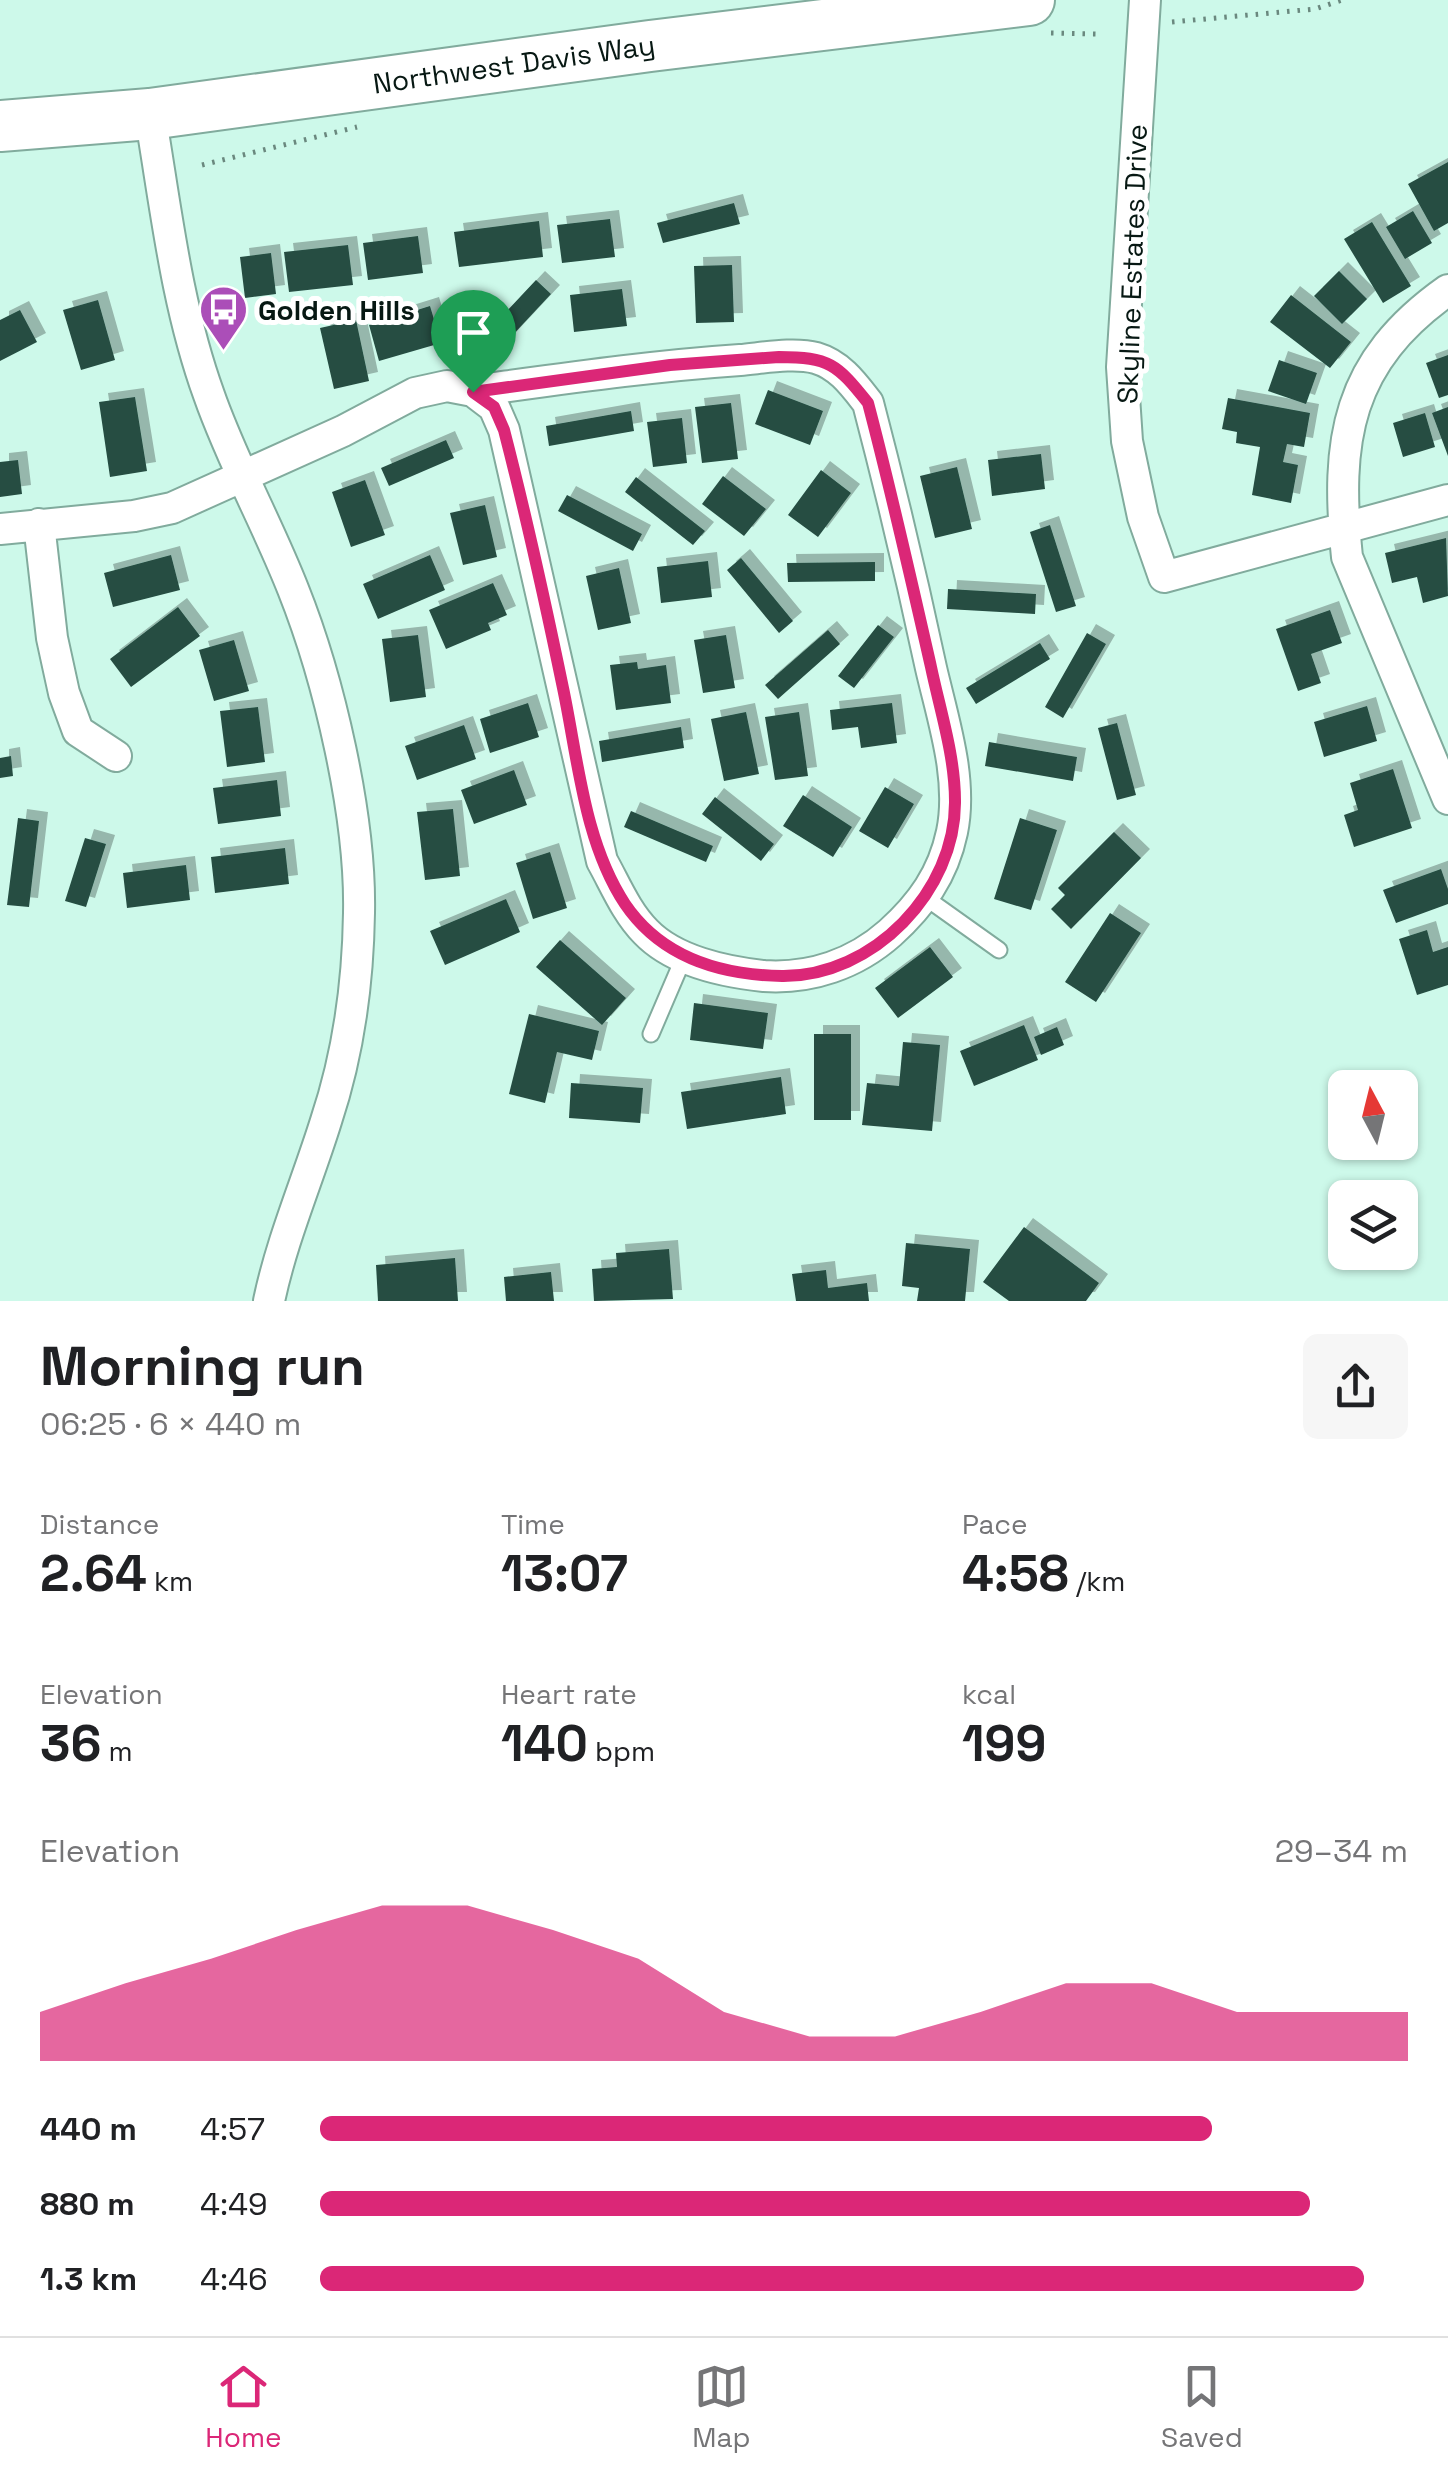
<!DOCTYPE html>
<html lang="en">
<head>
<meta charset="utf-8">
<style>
  :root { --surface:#fff; --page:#f6f6f6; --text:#202124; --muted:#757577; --line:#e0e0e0; --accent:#db2777 }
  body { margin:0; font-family:"Space Grotesk",sans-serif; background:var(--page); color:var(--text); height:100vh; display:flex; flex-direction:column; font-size:38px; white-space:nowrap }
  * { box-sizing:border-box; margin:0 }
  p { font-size:32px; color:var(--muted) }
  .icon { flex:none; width:55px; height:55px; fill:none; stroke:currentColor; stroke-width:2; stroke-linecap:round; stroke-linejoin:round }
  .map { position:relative; height:1301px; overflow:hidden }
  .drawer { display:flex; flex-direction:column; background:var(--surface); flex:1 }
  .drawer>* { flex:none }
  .needle { width:65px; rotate:353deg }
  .controls { position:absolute; left:1328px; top:1070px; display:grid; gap:20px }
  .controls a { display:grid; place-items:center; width:90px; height:90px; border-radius:15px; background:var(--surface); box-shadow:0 2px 8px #0004; font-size:50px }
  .pin { position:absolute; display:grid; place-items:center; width:85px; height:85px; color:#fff; margin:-102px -42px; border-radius:50% 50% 50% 0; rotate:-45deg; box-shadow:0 0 10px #0007 }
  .pin .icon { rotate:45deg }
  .round { display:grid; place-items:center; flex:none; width:105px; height:105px; border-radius:15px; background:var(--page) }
  .summary { display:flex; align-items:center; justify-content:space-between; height:170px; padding:0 40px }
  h1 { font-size:55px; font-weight:800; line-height:75px }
  .stats { display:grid; grid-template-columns:repeat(3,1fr); gap:15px; height:170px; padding:10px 40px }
  .stats div { display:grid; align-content:center }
  .stats b { font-size:50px; font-weight:800 }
  .stats small { font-size:28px; font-weight:400 }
  .stats p { font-size:28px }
  .chart { height:280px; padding:20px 40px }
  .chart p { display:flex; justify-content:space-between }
  .chart svg { width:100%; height:180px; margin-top:10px; fill:var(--accent); opacity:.7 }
  ul { padding:0 40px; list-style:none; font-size:32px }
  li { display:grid; grid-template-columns:160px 120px 1fr; align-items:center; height:75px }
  li i { height:25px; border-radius:12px; background:var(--accent) }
  .menu { display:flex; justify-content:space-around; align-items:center; height:140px; border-top:2px solid var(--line); background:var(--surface); font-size:28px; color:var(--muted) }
  .menu a { display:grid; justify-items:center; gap:5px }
  .menu .current { color:var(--accent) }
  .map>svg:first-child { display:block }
  .building { fill:#254d42; filter:url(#shadow) }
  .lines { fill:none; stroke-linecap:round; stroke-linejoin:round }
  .service-casing { stroke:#81ab9d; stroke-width:19 }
  .minor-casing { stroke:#81ab9d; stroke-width:34 }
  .primary-casing { stroke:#81ab9d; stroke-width:54 }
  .path { stroke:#6a887e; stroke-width:5; stroke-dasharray:2.5 8; stroke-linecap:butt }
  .service { stroke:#fff; stroke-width:15 }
  .minor { stroke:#fff; stroke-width:30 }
  .primary { stroke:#fff; stroke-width:50 }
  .route-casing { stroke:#fff; stroke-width:20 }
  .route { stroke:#db2777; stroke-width:12 }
  .labels { text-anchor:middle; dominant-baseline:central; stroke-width:10; stroke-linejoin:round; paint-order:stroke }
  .street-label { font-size:28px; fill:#071813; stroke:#fff }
  .poi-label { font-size:28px; font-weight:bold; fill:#071813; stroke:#fff; text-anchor:start }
</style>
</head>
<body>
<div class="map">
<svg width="1448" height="1301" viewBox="0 0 1448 1301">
  <defs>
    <filter id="shadow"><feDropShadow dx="9" dy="-9" stdDeviation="0" flood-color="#0004"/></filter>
  </defs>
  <rect width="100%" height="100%" fill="#cdf9ea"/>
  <!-- building -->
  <path class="building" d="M1448,162v61l-14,8 -26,-47z
    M734,203l6,21 -77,19 -6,-20z
    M1413,211l19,32 -27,16 -19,-32z
    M610,219l5,38 -53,6 -5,-38z
    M539,221l4,36 -84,10 -5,-35z
    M1372,222l39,64 -28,17 -39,-64z
    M418,236l5,37 -55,7 -5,-37z
    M348,245l5,40 -64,7 -5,-40z
    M271,253l5,41 -31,4 -5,-41z
    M732,265l2,57 -38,1 -2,-57z
    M1339,271l28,28 -25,25 -28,-28z
    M536,280l15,14 -58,62 -15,-14z
    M622,289l5,37 -53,6 -4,-37z
    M1291,295l60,47 -21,26 -60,-46z
    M98,300l17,60 -34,10 -18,-60z
    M430,306l11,37 -62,18 -10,-36z
    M20,310l17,32 -37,19v-41z
    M356,320l13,61 -35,8 -14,-61z
    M1448,355v40l-9,3 -13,-35z
    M1279,360l38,13 -11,31 -38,-13z
    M768,390l55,21 -13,34 -55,-21z
    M135,397l12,74 -37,6 -11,-75z
    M1228,398l82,15 -6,34 -17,-3 -4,18 15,3 -7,38 -39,-8 8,-48 -24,-4 1,-11 -15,-3z
    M731,403l7,56 -36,4 -7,-56z
    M1448,407v49l-16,-43z
    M631,411l3,20 -85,15 -3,-20z
    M1425,413l10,34 -32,10 -10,-34z
    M682,418l5,45 -34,4 -6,-45z
    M446,440l8,18 -65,28 -8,-18z
    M1041,454l4,35 -53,7 -4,-36z
    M18,460l4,34 -22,3v-35z
    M957,467l15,62 -37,9 -15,-62z
    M821,470l30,23 -33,44 -30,-22z
    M723,476l43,33 -22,27 -42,-32z
    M636,477l69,54 -12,14 -68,-53z
    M365,480l20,55 -34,12 -19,-55z
    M567,495l75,39 -9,17 -75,-40z
    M485,505l12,52 -34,8 -13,-52z
    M1050,525l26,81 -20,6 -26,-80z
    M1446,538l2,58 -25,7 -6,-26 -25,6 -7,-30z
    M171,555l9,35 -67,17 -9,-34z
    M430,555l15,35 -67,29 -15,-35z
    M741,558l52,63 -14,12 -52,-63z
    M708,561l4,36 -51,6 -4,-36z
    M875,562v19l-87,1 -1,-19z
    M619,568l12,55 -33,7 -12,-54z
    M493,583l14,32 -19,8 3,7 -45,19 -17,-39z
    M948,589l88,5 -1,20 -88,-5z
    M178,607l22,29 -69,51 -21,-28z
    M1330,610l12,33 -31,11 10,29 -23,8 -22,-62z
    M878,625l16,12 -40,51 -16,-12z
    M828,630l12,14 -62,55 -13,-14z
    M1087,633l19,11 -43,74 -18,-11z
    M418,635l8,62 -36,5 -8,-63z
    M726,635l9,53 -32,5 -9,-53z
    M234,640l15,51 -35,10 -15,-51z
    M1040,643l10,16 -74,45 -10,-16z
    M637,662l1,7 28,-4 5,38 -55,7 -6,-45z
    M528,703l11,34 -49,16 -10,-34z
    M892,703l5,40 -36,5 -3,-21 -26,3 -2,-20z
    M1367,706l10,35 -53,16 -10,-35z
    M258,707l7,55 -38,5 -7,-56z
    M746,712l13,62 -35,7 -13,-62z
    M799,712l9,64 -33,4 -10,-63z
    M1117,723l19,72 -19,5 -19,-72z
    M464,725l12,34 -59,21 -12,-34z
    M681,727l3,21 -82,14 -3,-21z
    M989,742l88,15 -4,24 -88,-15z
    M11,756l2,20 -13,2v-20z
    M1393,769l19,59 -58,19 -10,-32 14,-5 -8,-27z
    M514,770l13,35 -53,19 -13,-34z
    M277,780l4,36 -63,8 -5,-36z
    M885,787l29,17 -26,44 -29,-17z
    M803,795l49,32 -19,30 -50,-31z
    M715,797l59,47 -13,17 -59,-47z
    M453,809l7,67 -35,4 -8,-68z
    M631,811l82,35 -7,16 -82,-35z
    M18,818l21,3 -10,86 -22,-2z
    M1020,818l37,12 -26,80 -37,-11z
    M1114,832l27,26 -70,71 -20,-20 14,-14 -7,-7z
    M85,838l21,6 -20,63 -21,-6z
    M285,848l4,36 -74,9 -4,-36z
    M550,852l17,56 -34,11 -17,-56z
    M186,865l4,35 -63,8 -4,-35z
    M1441,869l7,20v15l-52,19 -13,-33z
    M506,899l14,33 -75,33 -15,-34z
    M1110,913l31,20 -45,69 -31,-20z
    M1427,930l6,22 15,-5v38l-31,10 -18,-56z
    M560,940l66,58 -24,27 -66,-58z
    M930,947l23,30 -55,41 -23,-30z
    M694,1003l74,10 -5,36 -73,-9z
    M529,1014l70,17 -7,29 -35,-8 -12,51 -36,-9z
    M1024,1025l14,35 -64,26 -14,-35z
    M1057,1027l7,18 -23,10 -7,-18z
    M814,1034h37v86h-37z
    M903,1042l37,3 -8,86 -70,-6 5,-42 32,3z
    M781,1077l5,37 -99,15 -6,-37z
    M571,1083l72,5 -3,35 -71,-5z
    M1024,1227l75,56 -13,18h-77l-26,-19z
    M906,1243l64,6 -5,52h-48l2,-13 -17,-2z
    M669,1249l4,50 -79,2 -2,-32 25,-2 -1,-14z
    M455,1258l3,43h-80l-2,-36z
    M826,1270l2,18 39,-5 2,18h-73l-4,-27z
    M551,1272l3,29h-48l-2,-24z"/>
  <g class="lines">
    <defs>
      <path id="service" d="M926,898l73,52
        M651,1034l33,-77"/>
      <path id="minor" d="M1145,0l-23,367 5,74 16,76 21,60 284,-77
        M150,114c16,94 26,190 59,281 23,66 58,128 84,194 36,90 68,227 66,324 -1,69 -11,142 -33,208 -19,61 -44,118 -57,180
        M1448,290c-102,72 -113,150 -101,267l101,242
        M39,524l13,114 12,55 14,38 38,25
        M0,529l134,-13 38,-8 171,-77 72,-38 32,-7 26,5c89,-12 178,-25 267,-31 23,-2 54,-8 76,-2 24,7 38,27 52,45 23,88 44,176 63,265 12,52 32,111 21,164 -9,43 -31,73 -62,101 -35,31 -79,46 -126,43 -39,-4 -90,-15 -118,-44 -20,-20 -31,-48 -44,-71l-98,-431 -10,-23 -21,-16"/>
      <path id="primary" d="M0,126l150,-12 500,-68 379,-46"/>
    </defs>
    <!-- service casing -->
    <use href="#service" class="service-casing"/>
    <!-- minor casing -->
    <use href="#minor" class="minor-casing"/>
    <!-- primary casing -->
    <use href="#primary" class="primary-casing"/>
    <!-- path -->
    <path class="path" d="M1172,22l143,-13 27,-9
      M1051,33l47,1
      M202,165l155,-38"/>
    <!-- service -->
    <use href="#service" class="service"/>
    <!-- minor -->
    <use href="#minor" class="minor"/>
    <!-- primary -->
    <use href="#primary" class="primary"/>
  </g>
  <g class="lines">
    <defs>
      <path id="route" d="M779,357c50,0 58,7 89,46 23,87 43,176 63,264 9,43 24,89 24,134 1,90 -82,176 -173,175 -63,-1 -121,-19 -157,-72 -41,-62 -47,-145 -62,-216 -18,-87 -37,-173 -59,-258l-10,-23 -21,-15 197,-27z"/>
    </defs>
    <!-- route casing -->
    <use href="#route" class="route-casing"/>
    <!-- route -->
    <use href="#route" class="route"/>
  </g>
  <!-- icons -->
  <defs>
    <symbol id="bus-pin" viewBox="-11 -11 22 30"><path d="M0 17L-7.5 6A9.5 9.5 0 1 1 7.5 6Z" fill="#ab4eb8" stroke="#fff"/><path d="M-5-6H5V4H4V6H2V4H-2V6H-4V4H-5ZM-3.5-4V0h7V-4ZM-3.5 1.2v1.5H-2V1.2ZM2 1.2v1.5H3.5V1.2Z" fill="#fff"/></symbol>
  </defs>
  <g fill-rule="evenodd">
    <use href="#bus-pin" x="196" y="282" width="55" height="75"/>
  </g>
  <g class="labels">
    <!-- street labels -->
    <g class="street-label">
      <text transform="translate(514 64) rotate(-8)">Northwest Davis Way</text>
      <text transform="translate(1132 264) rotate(-88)">Skyline Estates Drive</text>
    </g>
    <!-- poi labels -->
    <g class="poi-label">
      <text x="258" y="310">Golden Hills</text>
    </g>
  </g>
</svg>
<div class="controls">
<a><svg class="needle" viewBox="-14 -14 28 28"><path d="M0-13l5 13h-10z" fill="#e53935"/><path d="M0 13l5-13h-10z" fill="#757577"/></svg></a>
<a><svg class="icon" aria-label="layers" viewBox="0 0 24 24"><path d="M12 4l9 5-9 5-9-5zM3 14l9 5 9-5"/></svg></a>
</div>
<div class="pin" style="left:473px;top:392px;background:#1e9e55"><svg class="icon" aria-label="arrive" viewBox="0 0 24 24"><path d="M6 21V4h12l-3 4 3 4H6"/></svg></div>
</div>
<section class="drawer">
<div class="summary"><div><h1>Morning run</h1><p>06:25 · 6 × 440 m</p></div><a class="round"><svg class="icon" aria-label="share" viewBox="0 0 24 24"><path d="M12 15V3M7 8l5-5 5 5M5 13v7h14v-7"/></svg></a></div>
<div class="stats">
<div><p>Distance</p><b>2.64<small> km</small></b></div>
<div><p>Time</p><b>13:07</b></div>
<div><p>Pace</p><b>4:58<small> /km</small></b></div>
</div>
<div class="stats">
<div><p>Elevation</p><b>36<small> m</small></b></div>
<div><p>Heart rate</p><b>140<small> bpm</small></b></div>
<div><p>kcal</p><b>199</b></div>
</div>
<div class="chart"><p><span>Elevation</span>29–34 m</p>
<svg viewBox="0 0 160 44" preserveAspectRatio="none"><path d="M0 44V32L10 25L20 19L30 12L40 6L50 6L60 12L70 19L80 32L90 38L100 38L110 32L120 25L130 25L140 32L150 32L160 32V44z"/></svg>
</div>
<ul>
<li><b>440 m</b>4:57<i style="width:82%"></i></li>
<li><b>880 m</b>4:49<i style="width:91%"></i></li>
<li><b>1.3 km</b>4:46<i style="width:96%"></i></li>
</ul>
</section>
<nav class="menu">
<a class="current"><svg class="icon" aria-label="home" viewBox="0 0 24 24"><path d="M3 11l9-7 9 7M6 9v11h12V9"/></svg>Home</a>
<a><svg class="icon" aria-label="map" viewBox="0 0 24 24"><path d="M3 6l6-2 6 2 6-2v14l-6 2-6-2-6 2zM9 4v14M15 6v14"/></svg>Map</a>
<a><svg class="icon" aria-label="saved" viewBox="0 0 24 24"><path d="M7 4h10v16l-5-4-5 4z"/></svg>Saved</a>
</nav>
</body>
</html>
